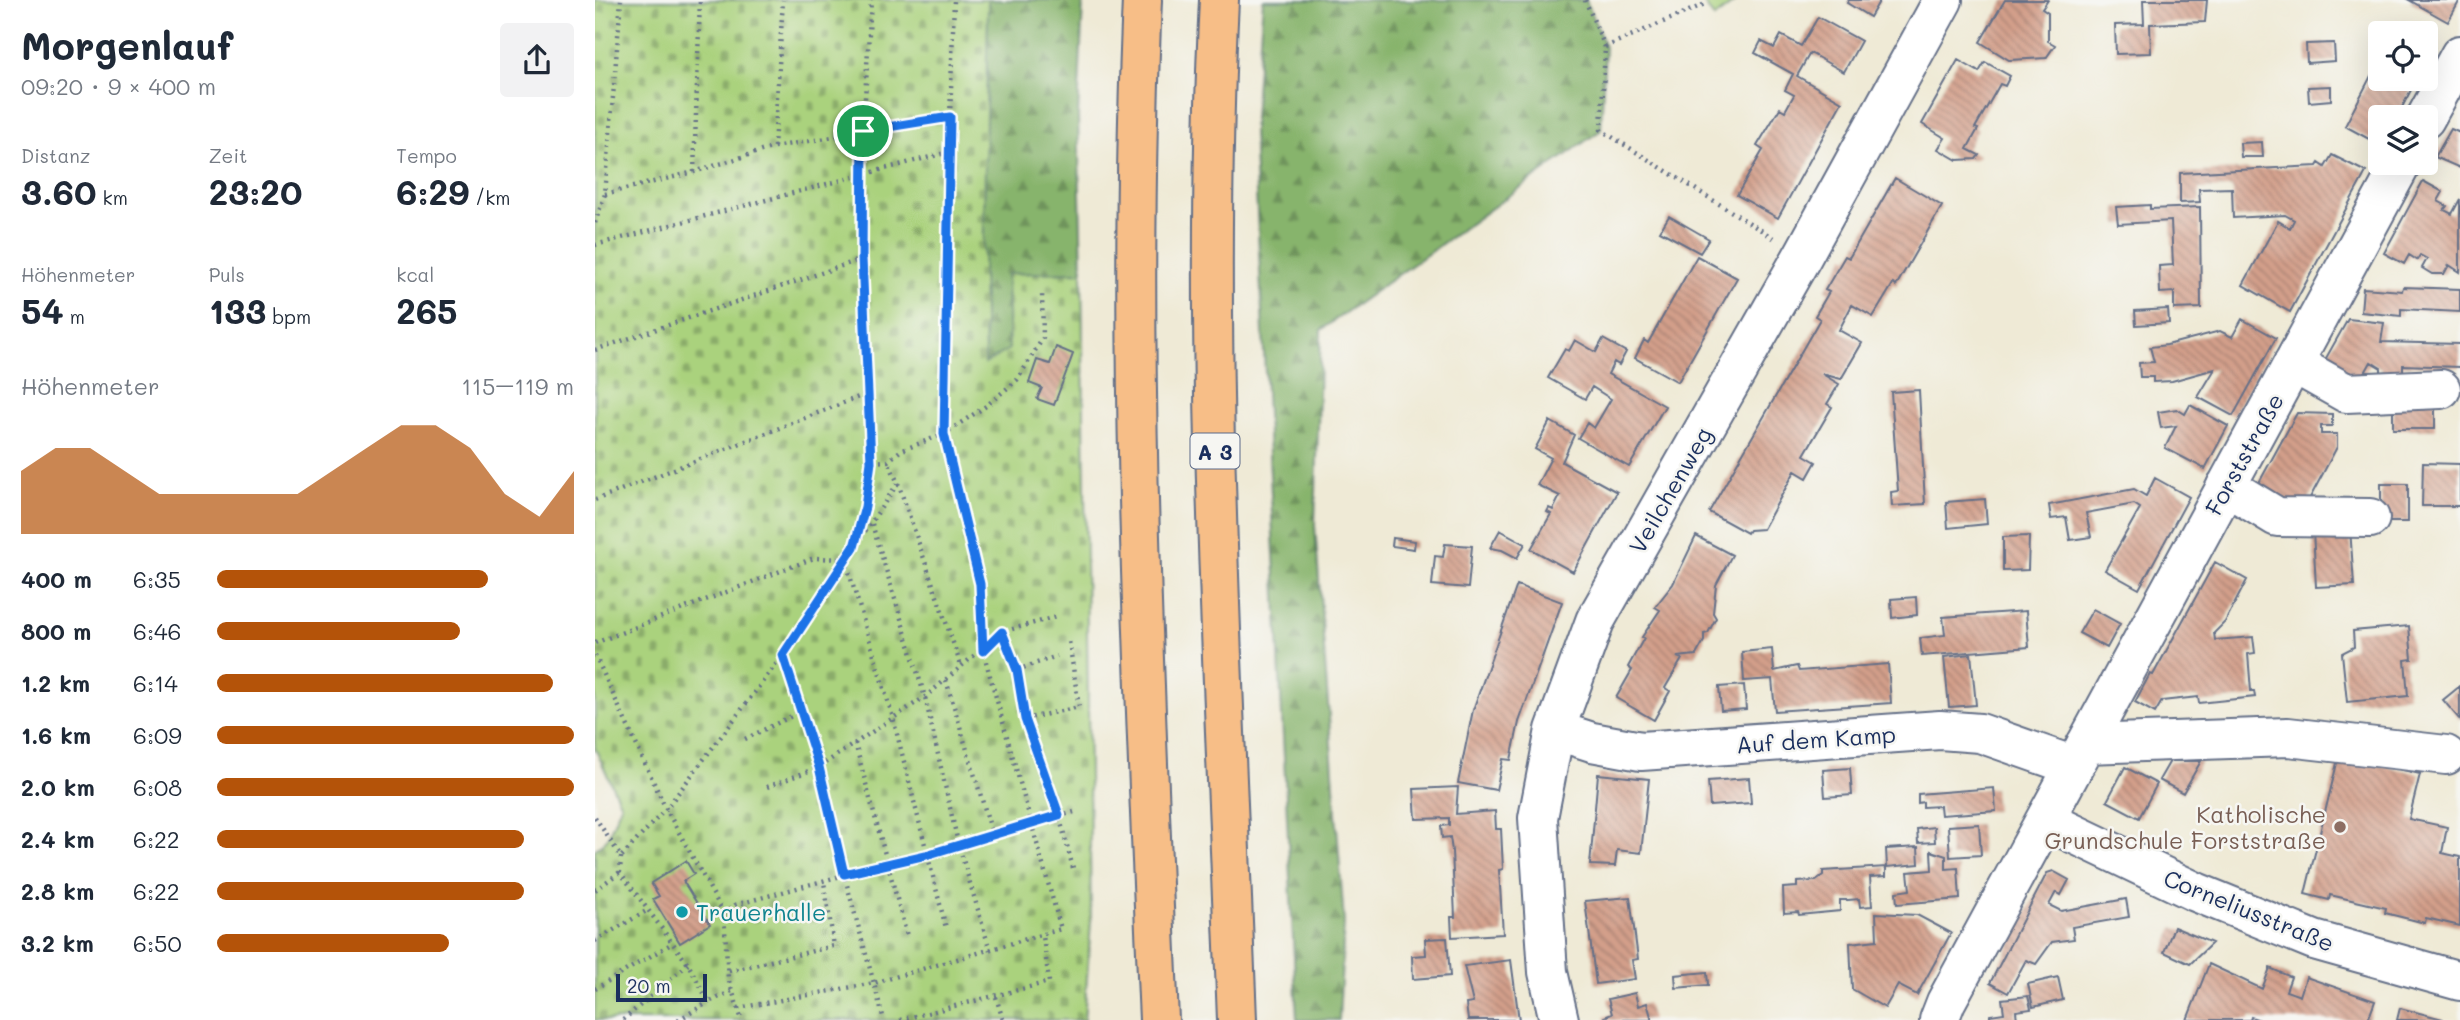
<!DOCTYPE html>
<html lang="de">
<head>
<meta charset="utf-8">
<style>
  :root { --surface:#fff; --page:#f2f2f3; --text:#1f2937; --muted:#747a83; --accent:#b45309 }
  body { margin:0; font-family:Mali,sans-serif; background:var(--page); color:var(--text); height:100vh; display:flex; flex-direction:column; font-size:26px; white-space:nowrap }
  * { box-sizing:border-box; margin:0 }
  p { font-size:23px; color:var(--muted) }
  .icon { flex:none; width:38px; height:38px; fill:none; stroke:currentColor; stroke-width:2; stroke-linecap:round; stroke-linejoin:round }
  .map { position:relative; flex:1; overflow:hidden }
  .panel { display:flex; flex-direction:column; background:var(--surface); width:595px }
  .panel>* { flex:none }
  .tools { position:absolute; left:1773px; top:21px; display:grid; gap:14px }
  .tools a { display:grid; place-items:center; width:70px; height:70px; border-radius:7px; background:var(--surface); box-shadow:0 7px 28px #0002; font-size:35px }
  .scale { position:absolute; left:21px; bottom:18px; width:91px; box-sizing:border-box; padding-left:7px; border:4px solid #1b2f5e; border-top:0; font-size:19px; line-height:24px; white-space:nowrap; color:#1b2f5e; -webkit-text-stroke:5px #f6f6f2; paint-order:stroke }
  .pin { position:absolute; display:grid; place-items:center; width:60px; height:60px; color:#fff; margin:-30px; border:4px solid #fff; border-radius:50%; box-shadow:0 2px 7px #0007 }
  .round { display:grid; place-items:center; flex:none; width:74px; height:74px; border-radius:7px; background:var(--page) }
  .summary { display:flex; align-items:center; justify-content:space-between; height:119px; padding:0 21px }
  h1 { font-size:38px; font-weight:800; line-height:52px }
  .stats { display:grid; grid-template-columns:repeat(3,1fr); gap:10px; height:119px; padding:7px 21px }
  .stats div { display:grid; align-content:center }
  .stats b { font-size:35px; font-weight:800 }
  .stats small { font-size:19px; font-weight:400 }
  .stats p { font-size:19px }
  .chart { height:196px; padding:14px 21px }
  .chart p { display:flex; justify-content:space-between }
  .chart svg { width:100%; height:126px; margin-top:7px; fill:var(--accent); opacity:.7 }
  ul { padding:0 21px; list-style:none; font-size:23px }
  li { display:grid; grid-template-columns:112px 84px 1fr; align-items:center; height:52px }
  li i { height:18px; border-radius:9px; background:var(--accent) }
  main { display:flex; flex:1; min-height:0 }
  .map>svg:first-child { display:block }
  .forest { fill:url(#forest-firs); stroke:#517265; stroke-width:2 }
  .cemetery { fill:url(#cemetery-stones); stroke:#62806e; stroke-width:2 }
  .park { fill:url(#park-tufts); stroke:#62806e; stroke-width:2 }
  .building { fill:url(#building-back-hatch) }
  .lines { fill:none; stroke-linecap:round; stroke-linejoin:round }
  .minor-casing { stroke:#657088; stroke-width:42 }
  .highway-casing { stroke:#657088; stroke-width:42 }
  .path { stroke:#657088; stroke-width:4.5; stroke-dasharray:2 5; stroke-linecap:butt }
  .minor { stroke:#fff; stroke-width:38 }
  .highway { stroke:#f7be87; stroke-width:38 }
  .route-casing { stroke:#fff; stroke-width:14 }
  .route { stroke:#1a73e8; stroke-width:9 }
  .education-dot { fill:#8d6e63; stroke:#f6f6f2; stroke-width:2.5 }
  .culture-dot { fill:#0f9aa8; stroke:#f6f6f2; stroke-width:2.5 }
  .labels { text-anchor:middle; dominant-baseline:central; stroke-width:5; stroke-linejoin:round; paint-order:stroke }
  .shield { fill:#f6f6f2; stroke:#5d6b8a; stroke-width:2 }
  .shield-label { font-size:21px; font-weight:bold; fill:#1b2f5e }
  .street-label { font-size:23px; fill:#1b2f5e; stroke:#f6f6f2 }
  .education-label { font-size:23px; fill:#785e54; stroke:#f6f6f2; text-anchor:end }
  .culture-label { font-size:23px; fill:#0d838f; stroke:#f6f6f2; text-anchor:start }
</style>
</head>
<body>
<main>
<section class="panel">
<div class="summary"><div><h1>Morgenlauf</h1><p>09:20 · 9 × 400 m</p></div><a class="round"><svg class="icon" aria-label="share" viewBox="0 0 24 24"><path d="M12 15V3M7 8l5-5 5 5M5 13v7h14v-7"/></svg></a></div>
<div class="stats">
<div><p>Distanz</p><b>3.60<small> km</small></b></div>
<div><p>Zeit</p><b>23:20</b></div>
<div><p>Tempo</p><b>6:29<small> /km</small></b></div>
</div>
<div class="stats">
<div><p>Höhenmeter</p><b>54<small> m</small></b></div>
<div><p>Puls</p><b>133<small> bpm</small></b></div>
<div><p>kcal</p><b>265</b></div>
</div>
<div class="chart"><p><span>Höhenmeter</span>115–119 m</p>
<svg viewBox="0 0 160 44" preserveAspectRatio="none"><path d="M0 44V22L10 14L20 14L30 22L40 30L50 30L60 30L70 30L80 30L90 22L100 14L110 6L120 6L130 14L140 30L150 38L160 22V44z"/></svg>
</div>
<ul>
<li><b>400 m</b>6:35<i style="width:76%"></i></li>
<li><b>800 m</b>6:46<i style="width:68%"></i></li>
<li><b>1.2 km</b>6:14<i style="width:94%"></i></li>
<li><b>1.6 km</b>6:09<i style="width:100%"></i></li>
<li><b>2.0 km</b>6:08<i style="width:100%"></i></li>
<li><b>2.4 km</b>6:22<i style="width:86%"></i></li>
<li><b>2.8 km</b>6:22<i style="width:86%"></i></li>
<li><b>3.2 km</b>6:50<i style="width:65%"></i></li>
</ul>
</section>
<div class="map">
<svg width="1865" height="1020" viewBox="0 0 1865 1020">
  <defs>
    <pattern id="forest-firs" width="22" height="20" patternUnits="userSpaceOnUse" patternTransform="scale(1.75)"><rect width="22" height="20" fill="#87b46c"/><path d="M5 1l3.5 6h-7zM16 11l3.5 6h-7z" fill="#6e935c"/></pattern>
    <pattern id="cemetery-stones" width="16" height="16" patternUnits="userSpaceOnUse" patternTransform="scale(1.75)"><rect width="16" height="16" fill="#aad27d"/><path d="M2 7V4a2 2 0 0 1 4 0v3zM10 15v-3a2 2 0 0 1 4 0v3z" fill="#8aab6a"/></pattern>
    <pattern id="park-tufts" width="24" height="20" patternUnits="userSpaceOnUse" patternTransform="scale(1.75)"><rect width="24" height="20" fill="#aad27d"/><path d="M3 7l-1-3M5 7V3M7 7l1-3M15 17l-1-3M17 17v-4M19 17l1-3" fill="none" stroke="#8aab6a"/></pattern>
    <pattern id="building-back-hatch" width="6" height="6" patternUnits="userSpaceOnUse" patternTransform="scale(1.75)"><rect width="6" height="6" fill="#d39f8a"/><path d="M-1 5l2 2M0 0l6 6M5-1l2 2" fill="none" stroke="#aa8274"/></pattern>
  </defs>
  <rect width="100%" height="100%" fill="#f6f6f2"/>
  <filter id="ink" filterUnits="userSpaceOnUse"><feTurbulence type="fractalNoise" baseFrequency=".0143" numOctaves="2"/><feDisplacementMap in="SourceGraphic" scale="14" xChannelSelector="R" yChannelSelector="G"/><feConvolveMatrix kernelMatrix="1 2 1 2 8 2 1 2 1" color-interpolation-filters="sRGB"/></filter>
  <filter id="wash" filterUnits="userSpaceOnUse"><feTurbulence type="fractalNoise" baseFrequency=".00686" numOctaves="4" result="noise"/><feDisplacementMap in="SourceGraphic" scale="28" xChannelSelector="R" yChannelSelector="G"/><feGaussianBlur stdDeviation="1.57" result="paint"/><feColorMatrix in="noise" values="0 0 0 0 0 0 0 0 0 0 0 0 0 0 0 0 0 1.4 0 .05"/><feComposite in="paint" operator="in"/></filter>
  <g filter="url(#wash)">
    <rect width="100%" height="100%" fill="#efead6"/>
    <!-- forest -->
    <path class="forest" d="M393,0h95l-5,116 4,156 -75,2 2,75 -24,15 -2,-90z
      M668,0h323l19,47 -4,83 -280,200 -6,195 29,397 -5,98h-42l-44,-889z"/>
    <!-- cemetery -->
    <path class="cemetery" d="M0,0h393l-5,274 2,90 24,-15 -2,-75 75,-2 9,649 -7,99h-489v-170l12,-11 14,-34 -26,-57z"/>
    <!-- park -->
    <path class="park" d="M1107,0h35l-23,18z"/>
    <g id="blocks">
      <!-- building -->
      <path class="building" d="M1254,0h31l-10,17 -23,-14z
        M1410,0h43l-6,9 6,4v28l7,4 -9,13 -37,2 -29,-18z
        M1548,0h64l-2,22 -55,2 1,29 -35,1 -1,-29 29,-1z
        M1814,0h51l-12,22z
        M1223,17l43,24 -17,31 -34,-19 -13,23 45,26 -64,116 -41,-23 26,-45 -6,-4 23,-38 5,3 9,-16 -9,-5 8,-16 -38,-21 6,-12 13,7 7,-13 20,11z
        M1739,43l1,18 -28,2 -1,-19z
        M1830,43l9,5 -9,16z
        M1363,60l21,12 6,-10 25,14 -5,10 -5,-2 -25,44 3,1 -11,20 12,6 -3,4 -19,1 -19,-11 7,-11 -23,-14z
        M1779,70l6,3v6h11l20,11 -14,27h-17v28l-35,-19z
        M1736,86v14l-22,2 -1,-15z
        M1856,129l9,4v35l-25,-11z
        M1667,142l1,15h-22l-1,-14z
        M1737,155l34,17 -76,140 -47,-27 35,-64 12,7 4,-8 -9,-5 -52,3 -1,-30 -33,1 1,13 -20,1v-30l137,-7 2,-3 6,4z
        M1300,178l47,28 -46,80 -3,-2 -20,33 -21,-12 -13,25 23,13 -21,36 -19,-5 17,10 -12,20 5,3 -28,48 12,7 -9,16 -12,-7 -32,58 -14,1 -2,3 -38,-21 111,-193 -5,-3 14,-24 -4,-2 20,-34 4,2z
        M1828,181l20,11 -5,9 9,5 -3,4 8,4 8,-15v73l-11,-7 -5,9h-12l-10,-6 5,-9 -7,-4 -3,5 -8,-5 -5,9 -20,-11z
        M1555,205v4l50,-2 1,101 -27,1v-17l-14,1 -1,-27 14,-1 -2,-44 -53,3 -2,-17z
        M1074,216l40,23 -9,14 -40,-22z
        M1102,256l40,22 -59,104 -43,-24 9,-18 4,3z
        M1808,287l57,2v23l-59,-3v7l-40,-4 2,-24 39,3z
        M1573,309l1,14 -33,2 -1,-14z
        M1647,319l34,19 -43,78 -35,-19 17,-28 -43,12 -19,1v-5h-13l-1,-14 15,-1 -4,-15 17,-2 53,-14 12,6z
        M1753,319l36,4 -3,19 79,2v23l-57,-2v7h-22v-4l-10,-6 -14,25 -36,-20z
        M1008,339l23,13 -7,13 -5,-3 -6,12 57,32 -36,61 -51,-29 9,-15 7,5 17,-29 -19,-12 -7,12 -37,-21 17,-29 4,2 6,-11 21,12z
        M461,347l17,7 -19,51 -17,-6 5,-11 -13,-5 8,-23 13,4z
        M1324,390l6,114 -33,2 -1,-14 7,-1 -7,-99z
        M1798,400h42v29h-42z
        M1595,405l38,21 -23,43 -40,-21 11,-22 -15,2 -3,-16 19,-3 8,5z
        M1702,413l35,1v12h-11v8h16v13l-34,64 -48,-21z
        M955,421l24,14 -12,27 55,30 -44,80 -42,-23 20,-35 -4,-2 2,-4 4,2 7,-14 -23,-11 14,-27 -16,-9z
        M1828,463l37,1v42h-38z
        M1560,478l34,19 -50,92 -34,-19 35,-62 -6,-4 -48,9 5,24 -21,3 -4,-23 -15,2 -2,-14 85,-16 12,7z
        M1786,484h27v38h-27z
        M1390,499l2,25 -39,4 -2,-26z
        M1755,528l4,57 -38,2 -3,-57z
        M905,530l25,14 -8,14 -15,-8 -12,-2z
        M1101,536l36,19 -16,30 -3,28 3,5 -8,15 -4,1v7l-8,14 -19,2 5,2 -17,29 5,3 -16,29 -38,-22 16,-28 -4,-3 16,-29 -2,-1 18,-27 -5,-3 18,-23z
        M1434,536l-1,34 -25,1v-34z
        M798,538l22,3 -1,8 -22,-3z
        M850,544l27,2 -4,42 -36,-3 3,-29 8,1z
        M1620,562l32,18 -22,42 -11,11 1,7 38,-3 2,16 -7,1 3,37h3l1,6 -56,6 -1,-6 -36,4 -7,12 -20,-11 15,-28 3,1z
        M922,585l45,17 -43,120 -8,38 -8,-1 -7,31 -38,-7 15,-73z
        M1321,597l1,18 -25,3 -1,-19z
        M1498,609l27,15 -13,24 -28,-15z
        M1431,611l3,36 -107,9 -2,-18 25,-3 -2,-18z
        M1814,626l3,33 -7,1 3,36 -61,6 -5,-49 12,-6 -1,-16z
        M1177,649l2,22 23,-5 2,5 89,-7 3,39 -116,8 -3,-32 -28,2 -2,-29z
        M1376,654l5,51 -27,2 -5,-50z
        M1149,685l2,24 -25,2 -2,-24z
        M1865,686v34l-17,-20z
        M1744,755l81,19 -11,45 38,8 -5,26 18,4v69l-34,-8 -1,5 -40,-10 1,-5 -56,-13 -1,5 -24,-6z
        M1575,761h31l-18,32 -24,-13z
        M1530,767l32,17 -18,34 -32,-17z
        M1255,768l2,27 -27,2 -2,-27z
        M1003,774l51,5 -8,74 -24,-3 -2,16 -25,-1z
        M1154,778l2,25 -41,3 -2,-25z
        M863,787l-2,27 39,-3 1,18h5l2,40 -4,1 4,64 -51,3 -1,-20h4l-3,-66 -2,-14 -8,1 -1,-12 8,-1v-7l-33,1 -2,-30z
        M1399,788l2,23 -55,4 -1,-9 -17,1v-5l-5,1v-9z
        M1384,824l2,31 -31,2 -2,-31z
        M1339,827l1,15 -17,1 -1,-14z
        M1323,847l1,17 -32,3 -1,-18z
        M1336,851l15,5v13l12,-1 2,31 -63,5 -1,-12 14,-2 -2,-18 24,-2z
        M91,861l8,13 -11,7 27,43 -30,19 -27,-44 6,-3 -8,-13z
        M1291,867v9l-16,1 2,29 -12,1 -1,-8 -11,1h-8v11l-41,4 -1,-3 -14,1 -1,-25 14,-1v-5l19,-1 7,-5v-5z
        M1458,871l16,9 -8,15 -5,-3 -7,13 12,6 65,-12 3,18 -57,10 2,12 -22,3 -16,22 -10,-4 -18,33 -18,-10 57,-110z
        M1035,897l8,62 -6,1 3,19 -39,5 -11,-83z
        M1281,913l41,2 34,18 -34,62 -19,-10 -13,23 -33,-19 -2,-46 27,-3z
        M1579,927l38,16 -22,21 -26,-12z
        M852,938l3,38 -37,3 -1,-23 14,-1 -1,-16z
        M916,960l8,60h-51l-2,-16 7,-1 -9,-37z
        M1614,964l53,25 8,-21 21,9 -5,14 14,5 6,-19 69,24 -7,19h-108l-9,-3 -1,3h-63z
        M1112,972l1,13 -32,3 -1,-13z
        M1463,977l5,23 -30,7 -5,-23z
        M1040,993l3,13 9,-3 5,17h-47l-1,-3 8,-3 -4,-15z
        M1433,996l3,13 -15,2 1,9h-27v-5l14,-2 -2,-14z
        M1805,1008l43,11v1h-46z"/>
    </g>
  </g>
  <g filter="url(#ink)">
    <use href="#blocks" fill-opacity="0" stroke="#657088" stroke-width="2"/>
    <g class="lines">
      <defs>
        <path id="minor" d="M1830,119l35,-64
          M1698,363l53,30 95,-4
          M1631,486l51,31 93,1
          M960,730l37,12 49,9 299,-21 40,3 94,33
          M1491,744l202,-7 158,18
          M1450,820l151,72 118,48 146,41
          M964,1020l-11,-48 -10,-154 17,-88 40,-109 207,-364 141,-257
          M1344,1020l7,-18 456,-839"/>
        <path id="highway" d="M547,0c-15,339 2,681 17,1020
          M624,0c-17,340 5,680 18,1020"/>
      </defs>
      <!-- minor casing -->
      <use href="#minor" class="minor-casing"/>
      <!-- highway casing -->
      <use href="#highway" class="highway-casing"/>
      <!-- path -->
      <path class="path" d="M990,0l20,47 -4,83 174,109
        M1010,47l100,-43
        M179,147l9,-147
        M99,172l6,-172
        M10,194l89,-22 80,-25 176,-30
        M0,223l10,-29 16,-194
        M0,245l354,-93
        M0,350l267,-91
        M276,462l-9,-203 1,-128 8,-131
        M303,483l63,183
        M0,500l274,-107
        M277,524l53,173 33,146 32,107
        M262,543l41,-60 -10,-22
        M407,632l15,38 8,49 34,96 15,57
        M0,643l219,-85 31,1 48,159 53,210
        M0,655l71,154 58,105 4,64 14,42
        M189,656l35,111 25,107 40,146
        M422,670l40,-14
        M351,680l46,153
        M430,719l54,-12 -10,-66
        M150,739l55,-27
        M260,743l52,193
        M172,787l52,-20 74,-49 32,-21 77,-65 57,-16
        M0,817l26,40 45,-48 117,-154 71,-108 11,-40 6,-45 17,-1 12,-10 44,-17 42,-28 31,-26 26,-42 -1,-47
        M26,857l-1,15 68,92 21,38 23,-11
        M0,890l25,-18
        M129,914l11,-9 339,-93
        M0,941l53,-31
        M134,971l105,-25 -10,-64
        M0,989l76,-45
        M401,997l7,23
        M143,1008l136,-25 187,-54 -78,-278 -3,-67 -36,-150 1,-167 9,-267
        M28,1020l65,-56
        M83,1020l31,-18
        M305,1020l149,-38 -6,-46"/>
      <!-- minor -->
      <use href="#minor" class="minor"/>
      <!-- highway -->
      <use href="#highway" class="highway"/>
    </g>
  </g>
  <g class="lines" filter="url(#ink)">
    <defs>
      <path id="route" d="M355,117l-6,317 36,150 3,67 19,-19 15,38 8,49 34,96 -133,40 -82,19 -25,-107 -36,-112 71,-108 11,-40 6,-45 -9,-204 1,-127z"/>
    </defs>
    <!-- route casing -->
    <use href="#route" class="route-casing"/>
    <!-- route -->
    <use href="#route" class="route"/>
  </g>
  <!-- markers -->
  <circle class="education-dot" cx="1745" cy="827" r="7"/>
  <circle class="culture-dot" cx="87" cy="912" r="7"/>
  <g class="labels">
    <!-- shield labels -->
    <rect class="shield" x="595.5" y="433.5" width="49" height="35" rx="5"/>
    <g class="shield-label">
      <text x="620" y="451">A 3</text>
    </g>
    <!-- street labels -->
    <g class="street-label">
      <text transform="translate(1649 454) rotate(-61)">Forststraße</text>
      <text transform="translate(1075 490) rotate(-60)">Veilchenweg</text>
      <text transform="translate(1221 739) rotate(-4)">Auf dem Kamp</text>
      <text transform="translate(1654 910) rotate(22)">Corneliusstraße</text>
    </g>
    <!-- education labels -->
    <g class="education-label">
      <text x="1731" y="814">Katholische<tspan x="1731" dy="26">Grundschule Forststraße</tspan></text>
    </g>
    <!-- culture labels -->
    <g class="culture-label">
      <text x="101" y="912">Trauerhalle</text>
    </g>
  </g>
</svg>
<div class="tools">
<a><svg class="icon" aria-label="locate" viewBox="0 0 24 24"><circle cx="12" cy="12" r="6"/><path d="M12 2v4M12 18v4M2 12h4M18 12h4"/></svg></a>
<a><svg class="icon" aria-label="layers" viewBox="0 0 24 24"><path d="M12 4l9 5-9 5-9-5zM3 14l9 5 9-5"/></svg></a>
</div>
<div class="scale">20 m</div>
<div class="pin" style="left:268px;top:131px;background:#1e9e55"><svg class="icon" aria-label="arrive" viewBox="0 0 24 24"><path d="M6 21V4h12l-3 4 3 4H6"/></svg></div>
</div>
</main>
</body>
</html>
